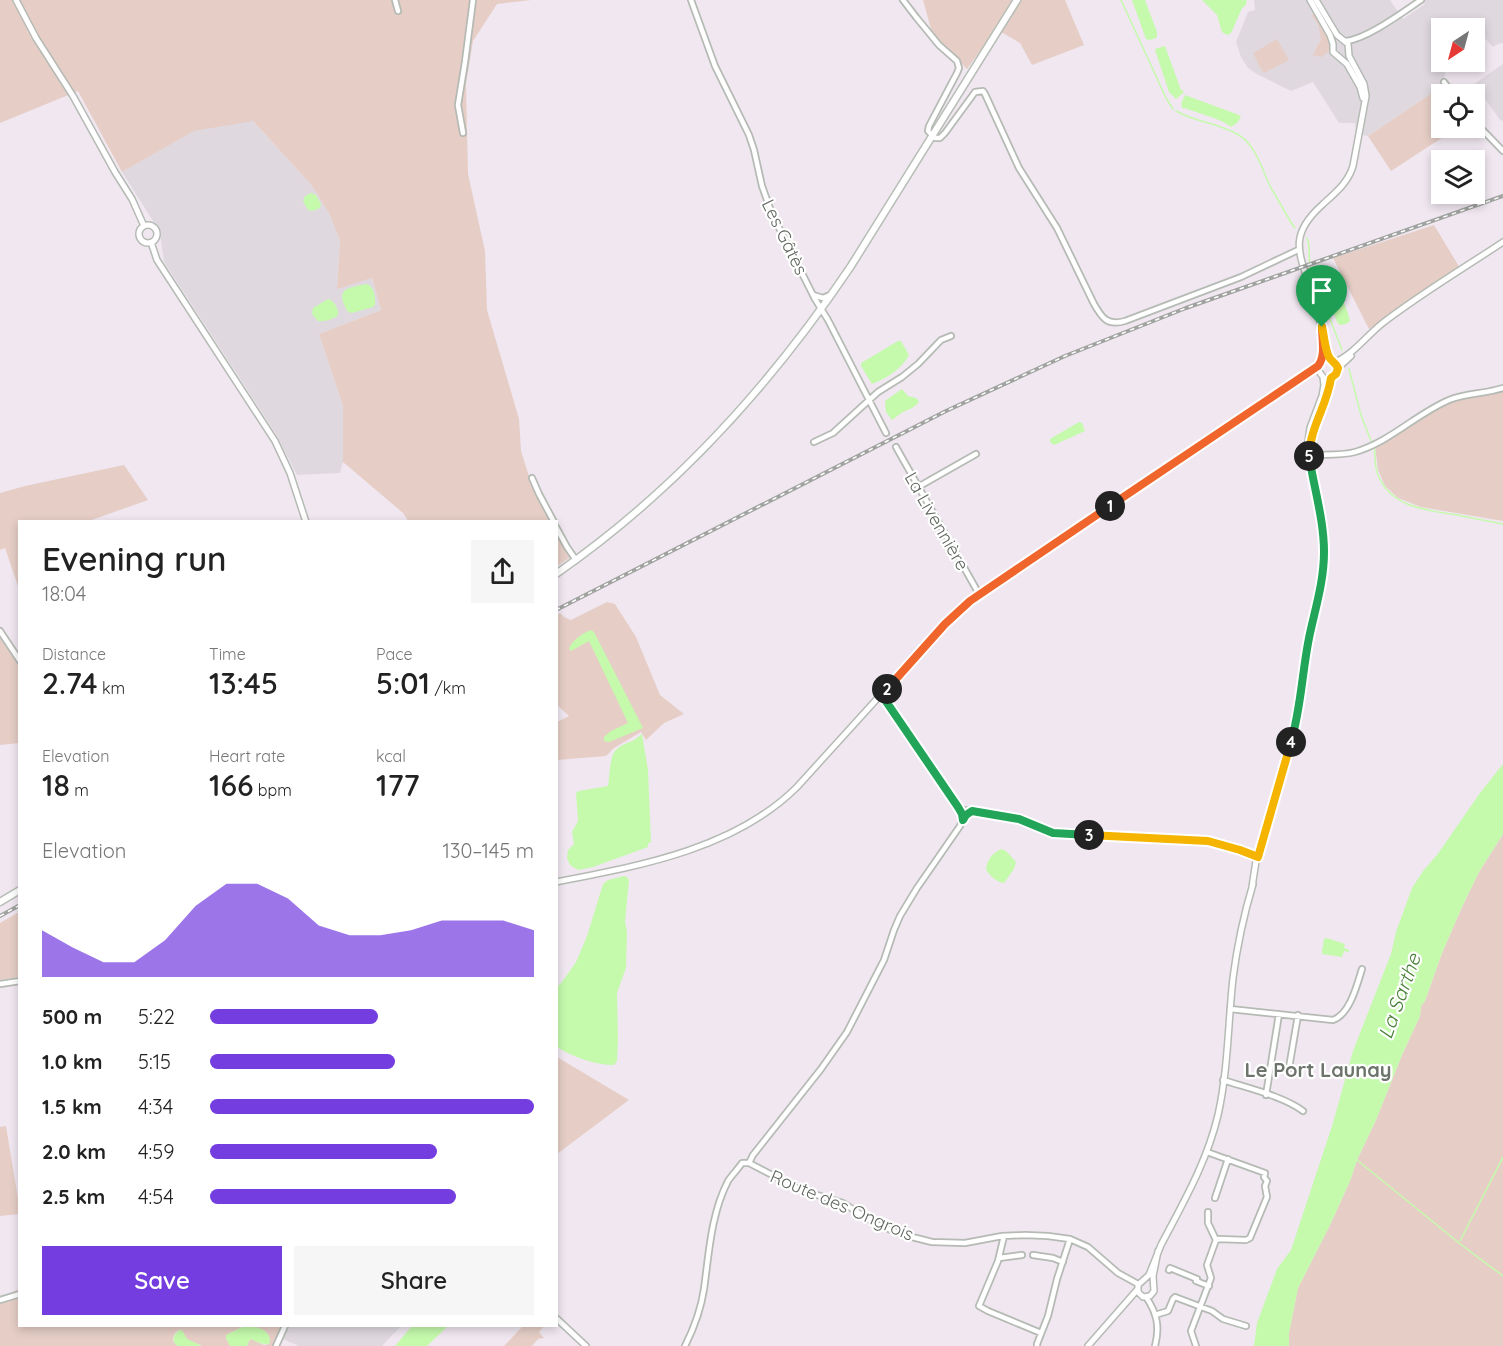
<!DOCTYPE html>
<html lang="en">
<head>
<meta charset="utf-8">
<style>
  :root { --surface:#fff; --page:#f6f6f6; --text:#222; --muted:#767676; --accent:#733de0 }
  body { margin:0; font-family:Quicksand,sans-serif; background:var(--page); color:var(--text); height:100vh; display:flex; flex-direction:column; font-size:22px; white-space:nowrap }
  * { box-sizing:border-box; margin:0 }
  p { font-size:20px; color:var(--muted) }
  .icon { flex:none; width:33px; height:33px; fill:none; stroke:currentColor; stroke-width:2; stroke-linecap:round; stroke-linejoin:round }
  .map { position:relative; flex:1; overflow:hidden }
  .panel { position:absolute; left:18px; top:520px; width:540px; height:807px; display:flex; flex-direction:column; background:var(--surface); border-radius:0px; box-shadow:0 3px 9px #0003 }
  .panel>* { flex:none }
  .needle { width:39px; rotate:216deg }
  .controls { position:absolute; left:1431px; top:18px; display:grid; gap:12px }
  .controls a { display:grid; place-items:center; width:54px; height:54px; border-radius:0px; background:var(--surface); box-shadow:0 3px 9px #0003; font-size:30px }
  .pin { position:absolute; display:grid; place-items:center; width:51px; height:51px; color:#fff; margin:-62px -26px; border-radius:50% 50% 50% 0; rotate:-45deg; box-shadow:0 0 6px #0007 }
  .pin .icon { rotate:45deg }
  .km { position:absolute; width:30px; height:30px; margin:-15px; border-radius:50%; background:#222; color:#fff; font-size:16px; line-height:30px; text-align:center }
  .round { display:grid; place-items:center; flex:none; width:63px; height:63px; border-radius:0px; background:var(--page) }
  .head { display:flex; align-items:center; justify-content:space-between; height:102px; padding:0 24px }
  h1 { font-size:33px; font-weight:600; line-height:45px }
  .stats { display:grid; grid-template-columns:repeat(3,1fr); gap:9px; height:102px; padding:6px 24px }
  .stats div { display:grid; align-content:center }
  .stats b { font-size:30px; font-weight:600 }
  .stats small { font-size:16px; font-weight:400 }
  .stats p { font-size:16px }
  .chart { height:168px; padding:12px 24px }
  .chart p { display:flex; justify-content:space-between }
  .chart svg { width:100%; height:108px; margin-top:6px; fill:var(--accent); opacity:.7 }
  .primary-button { display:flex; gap:12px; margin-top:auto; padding:12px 24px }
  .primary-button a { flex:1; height:69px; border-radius:0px; background:var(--accent); color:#fff; font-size:24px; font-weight:600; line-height:69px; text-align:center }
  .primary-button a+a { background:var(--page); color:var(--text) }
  ul { padding:0 24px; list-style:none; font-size:20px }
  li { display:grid; grid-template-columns:96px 72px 1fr; align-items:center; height:45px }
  li i { height:15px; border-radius:8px; background:var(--accent) }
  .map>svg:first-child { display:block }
  .industrial { fill:#dfd9df }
  .green { fill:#e6cec6 }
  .water { fill:#c5faad }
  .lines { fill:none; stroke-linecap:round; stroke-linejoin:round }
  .stream { stroke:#c5faad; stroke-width:1.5 }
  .minor-casing { stroke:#b5bbb4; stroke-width:8 }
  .tertiary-casing { stroke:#b5bbb4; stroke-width:8 }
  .secondary-casing { stroke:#b7beb6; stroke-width:9 }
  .minor { stroke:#fff; stroke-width:4.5 }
  .tertiary { stroke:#fff; stroke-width:5 }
  .secondary { stroke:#fff; stroke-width:6 }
  .rail-casing { stroke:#a0a3a0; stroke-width:4 }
  .rail { stroke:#fff; stroke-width:1.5; stroke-dasharray:4.5; stroke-linecap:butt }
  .split-1-casing { stroke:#fff; stroke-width:12 }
  .split-2-casing { stroke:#fff; stroke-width:12 }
  .split-3-casing { stroke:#fff; stroke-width:12 }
  .split-4-casing { stroke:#fff; stroke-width:12 }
  .split-5-casing { stroke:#fff; stroke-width:12 }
  .split-6-casing { stroke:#fff; stroke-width:12 }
  .split-1 { stroke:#f0652b; stroke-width:8 }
  .split-2 { stroke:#f0652b; stroke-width:8 }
  .split-3 { stroke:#22a559; stroke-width:8 }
  .split-4 { stroke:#f5b400; stroke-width:8 }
  .split-5 { stroke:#22a559; stroke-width:8 }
  .split-6 { stroke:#f5b400; stroke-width:8 }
  .labels { text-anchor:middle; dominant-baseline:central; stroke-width:4.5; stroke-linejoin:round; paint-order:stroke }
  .street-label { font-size:18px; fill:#60675f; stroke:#fff }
  .water-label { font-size:20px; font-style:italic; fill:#4a8139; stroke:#fff }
  .neighbourhood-label { font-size:20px; font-weight:bold; fill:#6d746b; stroke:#fff }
</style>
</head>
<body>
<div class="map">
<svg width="1503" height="1346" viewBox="0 0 1503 1346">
  <rect width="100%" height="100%" fill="#f0e7f0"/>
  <!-- industrial -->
  <path class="industrial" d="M1254,0h136l13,19 22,-15 -3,-4h81v43l-5,1 -5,3 -11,-12 -7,6 -1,-13h-32v34h3l-1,1 1,11 -4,13 -73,49 -6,-1 -6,-2 -1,-10h-16l-26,-41 -22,9 -34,-17 -9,-6 -7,-11 -5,-15 12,-30 7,-2z
    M1503,64v56l-2,1 -27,-37z
    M252,120l60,66 17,27 11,28 -3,47 35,-10 9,32 -62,24 24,72v56l-3,11 -43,2 -21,-41 -112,-172 -4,-30 -38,-60 71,-41z
    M285,1326h116l-19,20h-83l-19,-8z"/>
  <!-- green -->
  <path class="green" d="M0,0h531l-34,4 -24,37 -7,43 2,90 17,77 2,59 32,109 2,32 11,35 18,36h-141l-6,-9 -60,-51v-56l-24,-72 62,-24 -9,-32 -35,11 3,-48 -11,-28 -17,-27 -59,-65 -59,10 -72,41 -44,-81 -78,32z
    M923,0h142l19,45 -52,20 -12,-22 -24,-14 -29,40 -31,-31 -5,-9z
    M1313,14h2c8,11 17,22 15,36l-8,7 -8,-2 -1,2h-1l9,-18 -3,-15 -6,-8z
    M1277,39l12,21 -25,13 -2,-2 -9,-18z
    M1441,87l5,3 4,4h-8v34h15l-66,43 -23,-35z
    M1434,225l26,43 -91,61 -36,-71z
    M1503,390v131l-82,-14 -23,-9 -13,-12 -7,-16 -3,-25 27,-14 27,-18 31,-15 32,-4z
    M124,465l24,35 -62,22h-66l-1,67 -14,-41 -5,2v-57l25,-7z
    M556,533l15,24 -14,9h-1z
    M607,602l8,2 21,33 24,58 24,19 -20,9 -18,17 -5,-8 -27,16 -8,8 -49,4v-38l12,-6 -12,-11v-90l3,-2 4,4 7,3z
    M0,638l19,28v77l-19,2z
    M1503,834v512h-214v-13l9,-45 32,-63 20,-44 7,-21 19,-40 26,-65 18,-39 1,-10 4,-5 17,-48 20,-46 17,-35z
    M19,912v65l-19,3v-57z
    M557,1057l72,43 -72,54z
    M6,1126l13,79v9l-19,2v-89z
    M19,1289l1,37h224l-16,8 -2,4 4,8h-28l-16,-7 -4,-8 -2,-1c-5,1 -7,6 -7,11l5,5h-178v-48z
    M253,1326h24l7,3 -8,17h-29l2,-5 2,-2 13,6 5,-1 -3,-12z
    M523,1326h21l-5,6 5,6 -6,1 -6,7h-28z"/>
  <!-- water -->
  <path class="water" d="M1132,0h13l12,32v5c-3,2 -7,4 -11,2z
    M1202,0h44l1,2 -2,4 -3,2 -10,23 -2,3 -3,1 -5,-3 -5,-17z
    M1165,46l16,44 3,1 -2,3 -6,5 -7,-7 -13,-39 -1,-4z
    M1185,95l54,20 2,2 -4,6 -6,4c-9,-8 -34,-14 -46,-19l-2,1 -2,-5z
    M311,193l5,2 5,9 -1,4 -7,3 -5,-1 -5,-9 2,-5z
    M366,284c8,1 10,14 9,21l-2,2 -21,6 -4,-1c-14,-23 -1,-24 18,-28z
    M1330,286c10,6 18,24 20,35l-4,3 -6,1 -3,-3 -10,-28v-6z
    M328,299c6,1 11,10 10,16 -4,4 -14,7 -20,6l-6,-7 1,-6z
    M898,341h3l8,14c-7,14 -22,23 -37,29l-11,-18v-3z
    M902,389l6,7 8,2 3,3c-4,8 -12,8 -19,13 -3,2 -5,4 -8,6l-6,-8 -1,-11z
    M1079,422l3,1 3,8 -31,14 -4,-3v-3z
    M591,630l3,2 49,96 -34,14 -5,-1v-4l7,-6 17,-8 -39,-82 -18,10 -2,-2c2,-8 14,-16 22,-19z
    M642,734l6,36 3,73h-3v4l-55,20 -15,3 -8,-5 -3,-7 1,-8 6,-6 -2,-12 6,-11 -2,-28 3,-2 29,-5c2,-10 1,-31 9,-37 5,-5 12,-6 17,-9 3,-2 5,-4 8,-6z
    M1503,764v70l-24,38 -17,35 -20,46 -17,48 -4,5 -1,10 -18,39 -26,65 -19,40 -7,21 -20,44 -32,63 -9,45v13h-35l3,-23 20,-54 14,-19 42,-127 20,-72 38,-97 5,-22 16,-44 11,-17 14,-16 43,-62z
    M1002,849l5,3 9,10 -2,7 -10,14c-7,-1 -15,-7 -18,-14 1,-9 7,-17 16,-20z
    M624,876l3,1 2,3 -4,42 2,10 -1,36 -9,25 1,47 -1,21 -3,4c-19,0 -41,-8 -57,-18v-60l5,-5 14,-20 11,-26 16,-52 5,-4z
    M1327,938l18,6 -1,4 5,2v2l-5,-1 -2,6 -20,-3v-3l2,-12z
    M244,1326c12,0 27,3 26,17 -6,3 -13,-1 -19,-4l-2,2 -2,5h-17l-4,-8v-3z
    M412,1326h36l-21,20h-32z
    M180,1330h2l5,9 15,7h-24c-8,-4 -4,-13 2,-16z"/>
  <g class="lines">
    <!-- stream -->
    <path class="stream" d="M1121,0l45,98 7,11
      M1176,111c19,11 42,12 61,23 19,10 25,36 34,54 7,12 14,24 21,36l3,4
      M1307,238c4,9 1,18 3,29l32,83
      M1349,369l12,46 10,26
      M1374,447c2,10 0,19 4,28 13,33 49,35 79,40 16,3 31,6 46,9
      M1357,1160l102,83 44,33
      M1460,1241l43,-84"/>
    <defs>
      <path id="minor" d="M395,0l3,11
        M691,0l24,66 34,69 5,15 8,36 10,28 43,85 13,21 58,113
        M903,0l13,17 23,28 18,16 2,7 -2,5 -28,53 -1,5 7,7h5l5,-5 30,-41 8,-1 2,3 34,74 38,60 37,76c8,14 13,22 31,17l116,-44 57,-27
        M1346,41c21,-2 57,-29 75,-41
        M1444,82l9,12
        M1474,121l29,30
        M463,133l-5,-28 7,-43 8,-62
        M813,295l10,3 7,-3
        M814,442l19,-9 45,-41 24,-15 16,-13 23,-24 10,-4
        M896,447l83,147
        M1309,455c15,-1 31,1 46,-3 35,-10 61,-38 94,-52 17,-7 36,-6 54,-12
        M532,478l7,16 15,28
        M918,487l58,-33
        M556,527l11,20 9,13
        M0,631l20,30
        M881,694l77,113 6,3 55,9 34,14 155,8 50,16
        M0,984l20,-3
        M1230,1009l103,11c17,-6 24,-35 29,-51
        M1289,1068l9,-53
        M1223,1080c24,8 60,16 80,31
        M1266,1095l13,-81
        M749,1163l52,27 42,13 33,21 28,11 28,7 33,1 37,-7 23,-1 23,1 22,3 18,8 30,26 20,11
        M1215,1198l13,-39
        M1208,1212v11l8,17
        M1004,1236l-6,25 -19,45 9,5 53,22
        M1033,1255l20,3 10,4
        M999,1258l23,-3
        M1169,1270l1,-2 27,11 -1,2 13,5
        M1146,1297c11,16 14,30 9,49
        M0,1300l20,-6
        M1155,1315l13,-4 5,-12 2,-2 37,14 11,8 23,7
        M276,1346l9,-20
        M685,1346c9,-18 16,-37 19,-57 5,-36 7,-75 24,-108 4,-6 10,-12 14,-18h7l4,-8 68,-86 26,-37 37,-72 10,-30 6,-14 17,-28 43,-62c4,-8 2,-12 -2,-19
        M1037,1346v-2l11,-28 9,-37 13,-40
        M1196,1346l-5,-15 20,-53 -4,-13 9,-25 3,-1 27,1 4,-2 17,-41 -2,-11 2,-5 -3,-4 1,-4 -58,-21"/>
      <path id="tertiary" d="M16,0l20,38 37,58 42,76 17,27 12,27
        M1310,0l20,35 3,9v8l14,12 13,23 3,11
        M1316,0l21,35 11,9 1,12 15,28 2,12 -13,70c-5,17 -18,27 -31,39 -31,28 -25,44 -13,79 5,15 9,30 13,45
        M139 234a9 9 0 1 1 18 0a9 9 0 1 1-18 0Z
        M151,242l6,18 118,181 15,32 16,49
        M1326,344l1,10 3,6
        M1335,362c18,-7 33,-28 49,-40 38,-29 80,-54 119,-80
        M1338,368l13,-12
        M1310,442c6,-22 18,-41 21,-64 4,-2 6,-5 7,-10l-5,-7
        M556,882c83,-16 179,-33 241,-95l148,-163 25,-23 348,-235
        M1252,887l4,-26 5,-12 37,-135 8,-57 14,-64 4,-25 -1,-40 -16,-80 3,-20 12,-32 2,-11 -1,-8 -5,-7v-4l4,-4 1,-13 -1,-22
        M1158,1251l-5,25 1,15 -4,5 -7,1 -5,-5v-7l11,-10 12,-30c22,-42 46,-83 57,-130 10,-44 10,-91 15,-137 4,-31 11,-64 20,-94
        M556,1318l30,28
        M1088,1346l49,-56"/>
      <path id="secondary" d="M556,574c118,-82 215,-189 295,-308l166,-266
        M0,902l20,-12"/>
    </defs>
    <!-- minor casing -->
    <use href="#minor" class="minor-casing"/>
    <!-- tertiary casing -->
    <use href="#tertiary" class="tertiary-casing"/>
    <!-- secondary casing -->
    <use href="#secondary" class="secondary-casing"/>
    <!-- minor -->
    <use href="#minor" class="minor"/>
    <!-- tertiary -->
    <use href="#tertiary" class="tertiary"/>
    <!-- secondary -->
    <use href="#secondary" class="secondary"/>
    <defs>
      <path id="rail" d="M556,610l390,-199 119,-55 121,-48 317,-112
        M0,916l20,-11"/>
    </defs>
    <!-- rail casing -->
    <use href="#rail" class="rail-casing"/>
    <!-- rail -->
    <use href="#rail" class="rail"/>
  </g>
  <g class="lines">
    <defs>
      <path id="split-1" d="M1110,506l208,-140c8,-10 4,-27 4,-39"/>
      <path id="split-2" d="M887,689l58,-65 25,-23 140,-95"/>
      <path id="split-3" d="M887,689l-6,5 77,113 4,7 1,6 3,-5 6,-4 47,8 34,14 36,2"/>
      <path id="split-4" d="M1089,835l119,6 32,9 18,7 33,-115"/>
      <path id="split-5" d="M1291,742c10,-34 11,-69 18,-104 6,-29 15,-56 15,-86 0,-32 -10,-64 -15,-96"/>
      <path id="split-6" d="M1309,456c1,-29 18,-50 22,-78l5,-4 2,-6c-2,-5 -7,-7 -9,-11 -4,-7 -5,-22 -7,-30"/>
    </defs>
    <!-- split-1 casing -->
    <use href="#split-1" class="split-1-casing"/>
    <!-- split-2 casing -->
    <use href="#split-2" class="split-2-casing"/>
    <!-- split-3 casing -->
    <use href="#split-3" class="split-3-casing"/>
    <!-- split-4 casing -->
    <use href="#split-4" class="split-4-casing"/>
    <!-- split-5 casing -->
    <use href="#split-5" class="split-5-casing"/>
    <!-- split-6 casing -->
    <use href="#split-6" class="split-6-casing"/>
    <!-- split-1 -->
    <use href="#split-1" class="split-1"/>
    <!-- split-2 -->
    <use href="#split-2" class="split-2"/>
    <!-- split-3 -->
    <use href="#split-3" class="split-3"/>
    <!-- split-4 -->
    <use href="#split-4" class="split-4"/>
    <!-- split-5 -->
    <use href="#split-5" class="split-5"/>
    <!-- split-6 -->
    <use href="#split-6" class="split-6"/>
  </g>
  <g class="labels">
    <!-- street labels -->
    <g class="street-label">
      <text transform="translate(785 237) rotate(64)">Les Gâtès</text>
      <text transform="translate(937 521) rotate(60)">La Livennière</text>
      <text transform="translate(842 1205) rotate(23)">Route des Ongrois</text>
    </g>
    <!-- water labels -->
    <g class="water-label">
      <text transform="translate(1399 996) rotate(-70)">La Sarthe</text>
    </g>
    <!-- neighbourhood labels -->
    <g class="neighbourhood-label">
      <text x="1318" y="1069">Le Port Launay</text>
    </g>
  </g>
</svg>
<div class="controls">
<a><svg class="needle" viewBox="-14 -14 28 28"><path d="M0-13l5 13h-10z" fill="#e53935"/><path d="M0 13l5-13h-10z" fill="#767676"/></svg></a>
<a><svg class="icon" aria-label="locate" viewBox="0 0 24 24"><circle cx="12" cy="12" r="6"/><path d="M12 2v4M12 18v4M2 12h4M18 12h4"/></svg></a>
<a><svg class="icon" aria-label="layers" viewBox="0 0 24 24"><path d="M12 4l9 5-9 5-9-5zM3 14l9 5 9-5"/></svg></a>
</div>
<div class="pin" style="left:1322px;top:327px;background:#1e9e55"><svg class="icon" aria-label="arrive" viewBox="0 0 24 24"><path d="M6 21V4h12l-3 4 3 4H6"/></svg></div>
<b class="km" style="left:1110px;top:506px">1</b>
<b class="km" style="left:887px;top:689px">2</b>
<b class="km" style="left:1089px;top:835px">3</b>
<b class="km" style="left:1291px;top:742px">4</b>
<b class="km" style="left:1309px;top:456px">5</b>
<section class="panel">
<div class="head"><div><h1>Evening run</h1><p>18:04</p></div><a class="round"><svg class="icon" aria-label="share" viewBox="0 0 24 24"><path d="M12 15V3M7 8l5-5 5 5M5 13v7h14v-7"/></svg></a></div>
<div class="stats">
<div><p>Distance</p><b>2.74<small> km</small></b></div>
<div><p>Time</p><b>13:45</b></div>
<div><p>Pace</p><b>5:01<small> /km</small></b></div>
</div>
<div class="stats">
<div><p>Elevation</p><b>18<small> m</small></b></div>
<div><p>Heart rate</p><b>166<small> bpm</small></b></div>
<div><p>kcal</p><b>177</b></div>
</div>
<div class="chart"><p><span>Elevation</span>130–145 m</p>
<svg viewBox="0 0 160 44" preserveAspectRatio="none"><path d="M0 44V25L10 32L20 38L30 38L40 29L50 15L60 6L70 6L80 12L90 23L100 27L110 27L120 25L130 21L140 21L150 21L160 25V44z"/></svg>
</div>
<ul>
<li><b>500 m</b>5:22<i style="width:52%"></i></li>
<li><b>1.0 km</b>5:15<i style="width:57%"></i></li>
<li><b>1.5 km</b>4:34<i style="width:100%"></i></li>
<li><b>2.0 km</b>4:59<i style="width:70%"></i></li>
<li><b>2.5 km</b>4:54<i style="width:76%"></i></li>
</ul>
<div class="primary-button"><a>Save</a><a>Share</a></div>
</section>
</div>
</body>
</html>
